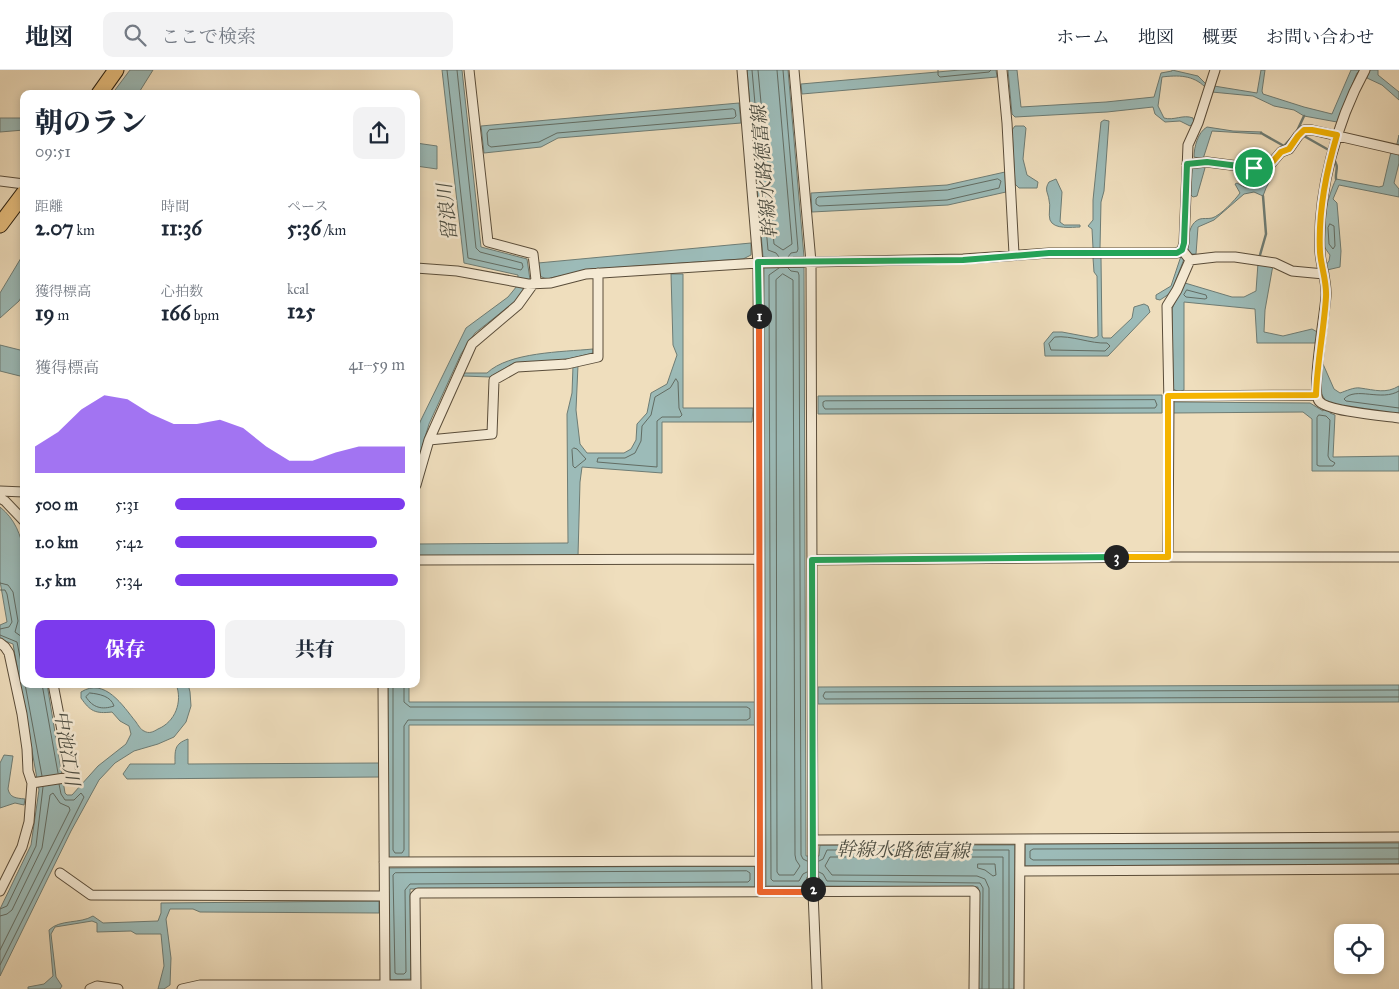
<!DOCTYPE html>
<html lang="ja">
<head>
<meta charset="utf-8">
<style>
  :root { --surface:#fff; --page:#f2f2f3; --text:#1f2937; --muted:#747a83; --line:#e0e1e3; --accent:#7c3aed }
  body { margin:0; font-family:"IM FELL Great Primer","Noto Serif JP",serif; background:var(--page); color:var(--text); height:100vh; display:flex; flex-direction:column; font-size:19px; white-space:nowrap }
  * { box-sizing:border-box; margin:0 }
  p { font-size:16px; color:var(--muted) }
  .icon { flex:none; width:28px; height:28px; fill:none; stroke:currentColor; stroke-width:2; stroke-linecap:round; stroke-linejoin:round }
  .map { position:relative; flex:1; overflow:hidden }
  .drawer { position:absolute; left:20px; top:20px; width:400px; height:598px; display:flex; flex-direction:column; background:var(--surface); border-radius:10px; box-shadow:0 2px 8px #0003 }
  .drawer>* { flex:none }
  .controls { position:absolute; left:1334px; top:854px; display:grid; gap:10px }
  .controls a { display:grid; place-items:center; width:50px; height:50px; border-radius:10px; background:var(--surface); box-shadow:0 2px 8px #0003; font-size:25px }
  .pin { position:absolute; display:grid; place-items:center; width:42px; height:42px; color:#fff; margin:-21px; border:2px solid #fff; border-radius:50%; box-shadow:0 1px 5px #0007 }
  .km { position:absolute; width:25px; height:25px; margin:-12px; border-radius:50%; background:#222; color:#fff; font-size:14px; line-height:25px; text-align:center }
  .round { display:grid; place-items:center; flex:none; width:52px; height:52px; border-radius:10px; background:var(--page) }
  .overview { display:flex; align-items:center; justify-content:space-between; height:85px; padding:0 15px }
  h1 { font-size:28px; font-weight:800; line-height:38px }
  .figures { display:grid; grid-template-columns:repeat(3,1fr); gap:8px; height:85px; padding:5px 15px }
  .figures div { display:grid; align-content:center }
  .figures b { font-size:21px; font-weight:800 }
  .figures small { font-size:14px; font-weight:400 }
  .figures p { font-size:14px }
  .chart { height:140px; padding:10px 15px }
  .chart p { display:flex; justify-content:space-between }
  .chart svg { width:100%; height:90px; margin-top:5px; fill:var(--accent); opacity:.7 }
  .primary-button { display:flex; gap:10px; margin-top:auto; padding:10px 15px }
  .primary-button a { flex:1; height:58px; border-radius:10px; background:var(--accent); color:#fff; font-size:20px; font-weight:800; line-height:58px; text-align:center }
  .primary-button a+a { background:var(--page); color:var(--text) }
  ul { padding:0 15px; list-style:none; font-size:16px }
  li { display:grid; grid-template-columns:80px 60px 1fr; align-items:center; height:38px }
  li i { height:12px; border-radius:6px; background:var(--accent) }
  header { display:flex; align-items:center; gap:30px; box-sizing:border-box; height:70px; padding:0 25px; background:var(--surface); border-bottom:1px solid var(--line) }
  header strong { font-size:24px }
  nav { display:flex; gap:28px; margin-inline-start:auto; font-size:18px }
  .search { width:350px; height:45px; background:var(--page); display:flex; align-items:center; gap:12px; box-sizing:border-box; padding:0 18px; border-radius:10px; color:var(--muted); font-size:19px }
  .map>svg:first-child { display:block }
  .water { fill:#9cbbb8; stroke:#6e7c74 }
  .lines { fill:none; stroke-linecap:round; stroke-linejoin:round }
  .shore { stroke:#626c63; stroke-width:1 }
  .stream { stroke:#6e7c74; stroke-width:2.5 }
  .minor-casing { stroke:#5a4d3a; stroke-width:11 }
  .trunk-casing { stroke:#281d0e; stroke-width:17 }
  .minor { stroke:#f5ead4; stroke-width:9 }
  .trunk { stroke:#e8bf7e; stroke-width:15 }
  .split-1-casing { stroke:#fff; stroke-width:10 }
  .split-2-casing { stroke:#fff; stroke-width:10 }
  .split-3-casing { stroke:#fff; stroke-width:10 }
  .split-4-casing { stroke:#fff; stroke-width:10 }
  .split-1 { stroke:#22a559; stroke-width:6 }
  .split-2 { stroke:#f0652b; stroke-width:6 }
  .split-3 { stroke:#22a559; stroke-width:6 }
  .split-4 { stroke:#f5b400; stroke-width:6 }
  .labels { text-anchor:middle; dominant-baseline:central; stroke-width:5; stroke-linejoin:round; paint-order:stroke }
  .water-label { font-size:19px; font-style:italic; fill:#4b4c41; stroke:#f5ead4 }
</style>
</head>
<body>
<header>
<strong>地図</strong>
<div class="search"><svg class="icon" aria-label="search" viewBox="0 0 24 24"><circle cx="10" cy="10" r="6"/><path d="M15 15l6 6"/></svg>ここで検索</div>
<nav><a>ホーム</a><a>地図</a><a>概要</a><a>お問い合わせ</a></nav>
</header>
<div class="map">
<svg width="1399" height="919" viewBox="0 0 1399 919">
  <rect width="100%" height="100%" fill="#efdebd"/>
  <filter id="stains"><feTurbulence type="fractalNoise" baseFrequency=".004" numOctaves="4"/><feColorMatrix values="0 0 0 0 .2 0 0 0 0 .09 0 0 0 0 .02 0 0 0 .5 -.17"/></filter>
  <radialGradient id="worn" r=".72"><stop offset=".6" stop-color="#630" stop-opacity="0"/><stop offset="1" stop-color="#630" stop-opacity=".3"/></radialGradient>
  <!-- water -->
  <path class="water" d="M130,0h23l-15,24h-26z
    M442,0h20l19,177 46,12 3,21 -13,20 -42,33 -14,21 -32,70 -13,43v-31l4,-14 46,-94 42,-31 9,-11 1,-11 -54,-12z
    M747,0h41l16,187h-11v10h11l2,589h13l1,-11h195l-1,144h-37l1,-102 -156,-1 -3,-9h-12l-2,9h-39l-2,-619h10v-9l-11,-1z
    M960,0h36l1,7 -195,17 -1,-10z
    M1008,0h9l4,37 85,-5 48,-5 7,-24 11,-2v-1l26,6 8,8 -1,3c-12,-12 -27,-12 -43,-10l-4,29 6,12c10,3 19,-4 29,0l1,5 -4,3 -10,-5 -15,1 -10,-8 -2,-7 -46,5 -92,5 -3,-3z
    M1261,0h4l-3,21 1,3 41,13 28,7 19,-44h10l-4,3 -20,49 -33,-6 -10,-6 -20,-4 -21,-10 -41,-4 2,-6 43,7z
    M1369,0h9v5l21,17v8l-17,-15 -15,-7z
    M739,33l2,20 -183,15 -17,9 -57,6 -3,-27z
    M0,48h24v12l-24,2z
    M1104,50l5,1 -5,70 -3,11 -1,46 -2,2v6l3,2 1,78 1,2h8l21,-20 2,-11 10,-3 4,2 2,6 -42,44h-63l-1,-13 9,-11h9l32,6 4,-2 -1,-60 -3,-4 -1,-14 3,-2 -1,-6 -2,-2 -1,-19 -4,-3 5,-6v-20l8,-78z
    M1015,56h9l2,2 -3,31 4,16 11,7 -1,6h-18l-4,-4 -3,-54z
    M1207,57l26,4 29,1 -1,2 -49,-3 -9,28 -9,-2c0,-10 4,-25 13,-30z
    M1399,65v28l-5,20 5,6v8l-60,-12 -6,14 4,4 4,48 -1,16 -13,3 -1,-5 3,-4 1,-6c-2,-3 -5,-6 -6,-10 -4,-18 4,-49 12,-66l43,8 4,-1 8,-34h4z
    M416,73l21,3v23l-21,-3z
    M1198,96l7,2 -8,28 -4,1 -3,-3 2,-26z
    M1005,102l1,20 -58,13 -136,7 -1,-19 136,-8z
    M1270,105l2,2 -6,11 -3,8 -9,-4 -10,2 -30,26 -16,7 -2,27h-7l-5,5 -11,29 7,4 5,-9 47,14h12l12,-6 2,-28 15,2 -8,45 -1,22 19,4 29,-7 7,4 -2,10h-60l-2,-34 -71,-7v88l-5,2 -6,-3 -1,-80 6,-14 -6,-3 -12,8 -4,-1v-4l15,-9 10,-30 7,-6c0,-10 0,-27 12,-31 3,-1 8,0 12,-1 8,-2 23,-18 28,-25l-5,-9 2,-1 9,5 7,-4 5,-7 8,2z
    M1056,109l6,13 -2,30 4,3h16v2c-8,0 -26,3 -30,-7 -2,-6 1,-14 -1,-20 -1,-8 -5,-10 0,-18z
    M751,173v12l-8,4 -151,10 -46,10 -6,-3 -2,-13z
    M24,178v44l-5,9 -19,17v-25l21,-35z
    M671,204h12v134h70l-1,14h-90v51l-80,-6 -2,15 -2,74h-162v-12l152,-1 -1,-129 5,-21 1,-27 5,-1 -2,45 4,34 7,9h37l7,-4 5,-9 1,-16 10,-11 4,-20 16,-9 10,-29 -4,-10z
    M0,275l24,6v26l-24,-6z
    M593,279v4l-29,7 -50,3 -24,14 -27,-1 1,-3h23c22,-21 75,-21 106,-24z
    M1321,294h2l11,25 6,4c6,-2 14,-6 20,-5 15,2 26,6 39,-2v27l-26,-2 -39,-7 -4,9 5,2 -2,42 66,-1v15h-87v-52l-9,-7 -130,1v-11l137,1 13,8 4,-8 -6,-10z
    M1162,325v18l-344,1v-18z
    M0,437c15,12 21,28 24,46v131h23l18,109 2,2h5l26,-29 28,-22 5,-10 -2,-8 -9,-5 -8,-9c-17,2 -22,-1 -31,-14v-6c24,-15 42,14 55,30 2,3 5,8 8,9 5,3 9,1 14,-2 17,-7 25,-27 18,-45h12l2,8 1,14 -5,16 -12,15 -16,7 -24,7 -19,12 -16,17 -28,51 -71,145v-67l31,-64 8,-55 -26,-146 -13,-5v-14l7,-3 -7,-41z
    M388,614h21v18h346v23h-346v133h-21z
    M1399,615v17l-581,2v-17z
    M188,669v25l192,-1 -1,14 -252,2 -4,-5 7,-10h45c0,-14 -1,-20 13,-25z
    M4,685l9,1 -5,33c2,9 8,9 17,10l-1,6 -9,-2 -15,5v-45z
    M1399,773v21l-374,2v-22z
    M755,796v21l-345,2 1,90 -21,1 -2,-112z
    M379,831v12l-179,-1 -7,-3h-23l-4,10 5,39 -1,27 -6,4h-6l6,-23 -3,-32h-25l-5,-3 -34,1v-9l-5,-2 -37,6 -4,7 5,43 6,9 -2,3h-32v-2l16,-3 9,-8 -4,-46c11,-11 31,-6 44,-14l10,7 55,-2 3,-8v-10z"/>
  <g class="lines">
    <!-- shore -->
    <path class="shore" d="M447,0l21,188 53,12 2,-3 -1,-4 -42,-11 -4,-4 -19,-178
      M752,0l16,180 8,3 3,4
      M758,0l16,174 9,6 9,-6 -15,-174
      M783,0l15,179 -1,3 -6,1 -3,4
      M938,0v5l2,2 49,-5 2,-2
      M733,39l2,1 1,6 -2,2 -177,15 -18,9 -48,5 -3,-2 -1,-12 2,-3z
      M998,109l3,2 -2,7 -52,12 -128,6 -3,-2v-5l2,-2 129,-7z
      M1330,154l4,2 1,20 -2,3 -4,-5 -1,-16z
      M779,198l-10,7 2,604 2,2h26l4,-7 4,-2
      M788,198l3,3 7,1 1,3 2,580 2,4 4,2
      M783,204l10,6 2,575 1,5 4,6 -6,9h-15l-2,-3 -1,-592z
      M1187,220l19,5 1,3 -2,1 -19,-2 -2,-2z
      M1055,267c16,-2 36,7 52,6l3,3 -5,5 -54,-1 -2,-6z
      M676,309l2,3 1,26 3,7 -2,2h-18l-5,4v46l-60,-5 1,-4h27l10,-5 6,-12 1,-15 9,-11 4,-18 15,-9z
      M1399,321c-18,11 -43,-5 -55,8l2,2 53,7
      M1155,330l2,5 -2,3 -330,1 -2,-3v-4l2,-1z
      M1319,345l7,1 4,4 -2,36 2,4 5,3 -2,3h-14l-2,-1v-47z
      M574,378l3,1 9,10 -11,9 -2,-2 -1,-16z
      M0,513l8,2 5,7 5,29 -3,11 7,5 2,6
      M0,520h5l2,4 5,28 -3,5 -9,2
      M0,565l17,7 7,35
      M25,614l17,92
      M42,614l16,89
      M393,614v166l2,3h7l2,-3v-124l4,-6h339l3,-2v-9l-3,-2h-337l-6,-5v-18
      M1399,620l-574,2 -2,4 2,3 574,-2
      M90,623c9,1 21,3 24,13 -12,4 -21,2 -28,-9z
      M1399,778l-366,1 -3,2v7l3,2 366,-1
      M819,791l4,-2 4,-9h182v139
      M978,794h17l1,11 -3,1 -8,-6 -7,-2z
      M747,801l3,2v7l-2,2 -338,2 -5,6 1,82 -2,2h-7l-2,-1 -2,-98 2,-2z
      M819,802l4,2 4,7 153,2 3,5 -1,101
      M0,839l7,-3 29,-60 7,-59
      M0,846l7,-2 5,-4 30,-62 8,-53 3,-2 7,10 9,4 1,3 -70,140
      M0,895l84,-168 -3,-4 -7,7h-9l-4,-6 -2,-10
      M989,919v-101l-4,-9 -8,-3 -145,-1 -7,-9 5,-9h173v132"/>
    <!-- stream -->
    <path class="stream" d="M1297,61l7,-15
      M1261,63l23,13 10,-11
      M1304,66l23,13
      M1333,89c7,7 2,12 3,20
      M1260,185l6,-21 -3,-38"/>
    <defs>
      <path id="minor" d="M742,0l16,193 2,629
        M794,0l17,192 2,630 4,97
        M1002,0l5,53 7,131
        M1365,0c-28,51 -48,123 -45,182 1,15 7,29 6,44 -1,17 -15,95 -7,105 7,10 65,15 80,17
        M1187,94l20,-2 47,6 15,-2 12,-14 8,-3 9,-13 6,-6h8l87,20
        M0,111l24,3
        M1182,180l2,-7 4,-98 10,-22 17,-53
        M416,198l41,3 71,13 23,-1 35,-9 172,-11 205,-4 86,-6h128l5,-3 8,10 26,-3h19l40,6 17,8 32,3
        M1169,326l147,-1
        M429,370l63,-6 2,-54 23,-13 50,-3 31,-7v-84
        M416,415l13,-45 43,-96 46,-39 18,-25 -3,-26 -45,-12 -19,-172
        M0,421l24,1
        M0,428l5,3 19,20
        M1168,487l1,-153 -2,-98 10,-16 13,-30
        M416,490l343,-1
        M812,490l356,-3h231
        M0,573l5,4 4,6 13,61 5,35 1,22 4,12 -3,39 -7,25 -22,44
        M383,614l2,301
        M32,713l39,-6 -1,-13 -6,-23 -11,-57
        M813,770l586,-3
        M384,792l376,-1
        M1020,801l379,-2
        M60,803l31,22 293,1
        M90,919l7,-3 21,3
        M182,919l18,-4h216
        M416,919l-1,-93 3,-3 555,-2 2,2 -1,96
        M1019,919l1,-150"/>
      <path id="trunk" d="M99,24l17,-24
        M0,155l24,-32"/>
    </defs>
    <!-- minor casing -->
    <use href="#minor" class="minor-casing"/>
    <!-- trunk casing -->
    <use href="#trunk" class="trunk-casing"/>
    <!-- minor -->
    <use href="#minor" class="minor"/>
    <!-- trunk -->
    <use href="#trunk" class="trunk"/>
  </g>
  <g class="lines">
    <defs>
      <path id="split-1" d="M759,246l-1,-54 205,-2 86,-7h128l5,-3 2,-7 3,-79 20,-2 47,6"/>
      <path id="split-2" d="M759,246l1,576h53v-3"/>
      <path id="split-3" d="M813,819l-1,-329 304,-3"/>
      <path id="split-4" d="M1116,487h52v-161l148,-1c1,-33 8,-65 10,-98 1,-16 -5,-30 -6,-45 -2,-39 6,-80 17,-117l-25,-5h-8l-6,6 -9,13 -8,3 -12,14 -15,2"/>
    </defs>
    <!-- split-1 casing -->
    <use href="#split-1" class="split-1-casing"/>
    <!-- split-2 casing -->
    <use href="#split-2" class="split-2-casing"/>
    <!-- split-3 casing -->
    <use href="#split-3" class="split-3-casing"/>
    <!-- split-4 casing -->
    <use href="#split-4" class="split-4-casing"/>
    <!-- split-1 -->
    <use href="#split-1" class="split-1"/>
    <!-- split-2 -->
    <use href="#split-2" class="split-2"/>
    <!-- split-3 -->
    <use href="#split-3" class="split-3"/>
    <!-- split-4 -->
    <use href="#split-4" class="split-4"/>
  </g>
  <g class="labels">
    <!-- water labels -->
    <g class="water-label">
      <text transform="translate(764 102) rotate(-95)">幹線水路徳富線</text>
      <text transform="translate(447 142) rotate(-96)">留浪川</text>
      <text transform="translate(67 678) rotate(81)">中池江川</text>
      <text transform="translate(903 780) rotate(1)">幹線水路徳富線</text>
    </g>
  </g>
  <rect width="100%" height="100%" filter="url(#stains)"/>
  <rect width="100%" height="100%" fill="url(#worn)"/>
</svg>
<div class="controls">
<a><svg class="icon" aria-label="locate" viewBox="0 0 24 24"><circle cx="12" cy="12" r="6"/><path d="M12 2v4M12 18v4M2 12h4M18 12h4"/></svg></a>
</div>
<div class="pin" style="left:1254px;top:98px;background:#1e9e55"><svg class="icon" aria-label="arrive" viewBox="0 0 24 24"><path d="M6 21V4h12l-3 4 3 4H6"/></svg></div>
<b class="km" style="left:759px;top:246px">1</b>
<b class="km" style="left:813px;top:819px">2</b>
<b class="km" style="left:1116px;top:487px">3</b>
<section class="drawer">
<div class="overview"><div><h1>朝のラン</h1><p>09:51</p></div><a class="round"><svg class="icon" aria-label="share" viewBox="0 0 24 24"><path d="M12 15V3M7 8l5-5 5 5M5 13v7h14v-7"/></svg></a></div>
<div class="figures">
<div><p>距離</p><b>2.07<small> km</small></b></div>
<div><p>時間</p><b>11:36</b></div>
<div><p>ペース</p><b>5:36<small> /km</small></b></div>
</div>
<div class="figures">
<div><p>獲得標高</p><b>19<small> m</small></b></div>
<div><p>心拍数</p><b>166<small> bpm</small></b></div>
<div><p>kcal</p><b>125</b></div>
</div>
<div class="chart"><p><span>獲得標高</span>41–59 m</p>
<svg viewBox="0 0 160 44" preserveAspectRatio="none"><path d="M0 44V31L10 24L20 13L30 6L40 8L50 15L60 20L70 20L80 18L90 22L100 31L110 38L120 38L130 34L140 31L150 31L160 31V44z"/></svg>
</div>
<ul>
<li><b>500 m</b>5:31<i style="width:100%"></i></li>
<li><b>1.0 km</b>5:42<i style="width:88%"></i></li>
<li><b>1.5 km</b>5:34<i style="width:97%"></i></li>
</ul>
<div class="primary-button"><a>保存</a><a>共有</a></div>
</section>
</div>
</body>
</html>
